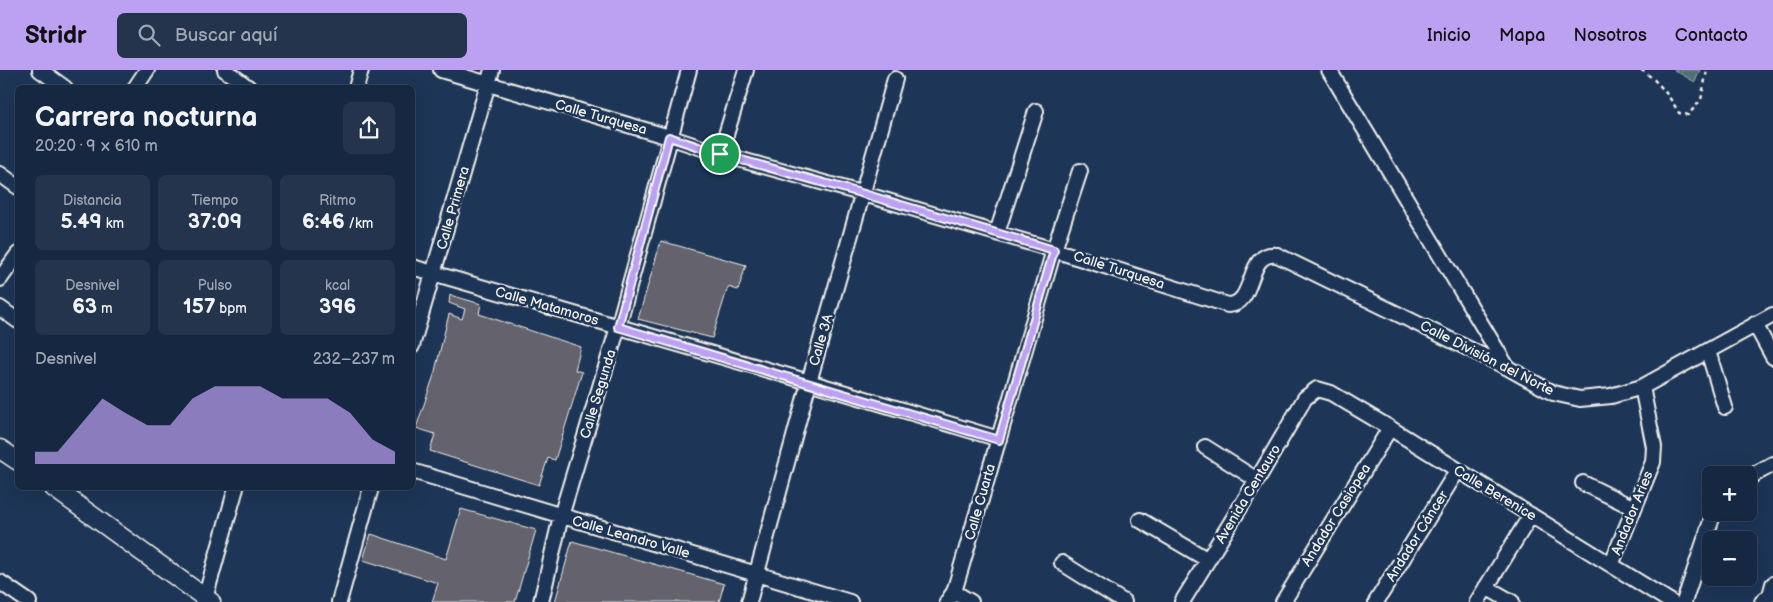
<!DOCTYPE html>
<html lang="es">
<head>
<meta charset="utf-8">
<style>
  :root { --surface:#162841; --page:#23344c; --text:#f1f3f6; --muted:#9ea6b1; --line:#35445a; --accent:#bca0f2 }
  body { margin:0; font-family:"Balsamiq Sans",sans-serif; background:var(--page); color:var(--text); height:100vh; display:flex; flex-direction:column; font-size:19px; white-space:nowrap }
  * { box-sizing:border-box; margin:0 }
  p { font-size:16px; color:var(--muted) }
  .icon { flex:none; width:28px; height:28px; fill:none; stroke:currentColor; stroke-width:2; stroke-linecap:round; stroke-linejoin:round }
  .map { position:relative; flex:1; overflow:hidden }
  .drawer { position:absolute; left:15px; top:15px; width:400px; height:405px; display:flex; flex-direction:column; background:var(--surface); border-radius:8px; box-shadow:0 5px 20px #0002,0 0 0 1px var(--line) }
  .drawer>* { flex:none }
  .buttons { position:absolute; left:1702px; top:396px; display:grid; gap:10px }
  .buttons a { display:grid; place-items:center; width:55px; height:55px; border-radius:8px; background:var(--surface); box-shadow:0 5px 20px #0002,0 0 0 1px var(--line); font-size:25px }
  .pin { position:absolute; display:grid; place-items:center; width:42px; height:42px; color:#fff; margin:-21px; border:2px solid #fff; border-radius:50%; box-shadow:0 1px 5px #0007 }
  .round { display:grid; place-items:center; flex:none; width:52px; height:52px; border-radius:8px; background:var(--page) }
  .overview { display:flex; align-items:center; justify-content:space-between; height:85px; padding:0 20px }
  h1 { font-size:28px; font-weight:600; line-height:38px }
  .metrics { display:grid; grid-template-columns:repeat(3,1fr); gap:8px; height:85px; padding:5px 20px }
  .metrics div { display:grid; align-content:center; border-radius:8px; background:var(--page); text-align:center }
  .metrics b { font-size:21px; font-weight:600 }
  .metrics small { font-size:14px; font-weight:400 }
  .metrics p { font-size:14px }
  .chart { height:140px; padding:10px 20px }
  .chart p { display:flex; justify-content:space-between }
  .chart svg { width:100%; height:90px; margin-top:5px; fill:var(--accent); opacity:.7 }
  header { display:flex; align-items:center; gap:30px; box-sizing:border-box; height:70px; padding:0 25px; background:var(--accent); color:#111 }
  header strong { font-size:24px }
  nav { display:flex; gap:28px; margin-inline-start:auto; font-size:18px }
  .search { width:350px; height:45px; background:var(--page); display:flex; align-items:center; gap:12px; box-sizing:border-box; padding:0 18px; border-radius:8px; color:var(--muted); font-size:19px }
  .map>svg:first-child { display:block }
  .green { fill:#4d7072; stroke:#a0b0ad }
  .building { fill:#63626d; stroke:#f4f1e8 }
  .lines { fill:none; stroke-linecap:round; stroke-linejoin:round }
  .minor-casing { stroke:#f4f1e8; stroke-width:18 }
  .major-casing { stroke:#f4f1e8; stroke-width:21 }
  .path { stroke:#f4f1e8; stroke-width:2.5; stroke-dasharray:4 4; stroke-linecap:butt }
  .minor { stroke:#1d3557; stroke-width:14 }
  .major { stroke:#1d3557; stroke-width:18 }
  .route-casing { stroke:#fff; stroke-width:10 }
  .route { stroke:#bca0f2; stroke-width:6 }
  .labels { text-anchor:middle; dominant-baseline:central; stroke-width:5; stroke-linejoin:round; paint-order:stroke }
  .street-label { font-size:14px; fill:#f4f1e8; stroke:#1d3557 }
</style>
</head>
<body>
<header>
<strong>Stridr</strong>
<div class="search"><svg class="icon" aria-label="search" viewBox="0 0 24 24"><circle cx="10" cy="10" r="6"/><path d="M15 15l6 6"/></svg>Buscar aquí</div>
<nav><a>Inicio</a><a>Mapa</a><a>Nosotros</a><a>Contacto</a></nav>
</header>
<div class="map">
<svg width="1773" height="532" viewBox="0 0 1773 532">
  <rect width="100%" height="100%" fill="#1d3557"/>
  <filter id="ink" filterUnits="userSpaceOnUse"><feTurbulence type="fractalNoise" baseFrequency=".02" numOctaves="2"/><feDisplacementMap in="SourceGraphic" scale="10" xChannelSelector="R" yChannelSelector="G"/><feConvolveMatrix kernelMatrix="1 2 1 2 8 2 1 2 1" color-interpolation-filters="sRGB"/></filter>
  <g filter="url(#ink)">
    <!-- green -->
    <path class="green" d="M1674,0h26l-5,12z"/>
    <!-- building -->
    <path class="building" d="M661,171l85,24 -8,25 -10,-3 -16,51 -74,-19z
      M450,225l31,9 -2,10 102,33 -6,23 7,2 -27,88 -7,-2 -9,27 -109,-34 5,-17 -19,-6 18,-53 15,-61 13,5 3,-10 -16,-6z
      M461,439l75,21 -21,72h-83l6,-19 -75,-23 8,-26 75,25z
      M572,471l152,43 -5,18h-164z"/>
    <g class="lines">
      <defs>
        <path id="minor" d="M40,0l25,18
          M225,0l24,18
          M441,0l228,67 51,17 144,40 190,56 174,55c29,0 17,-55 49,-50l231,113 45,25 27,6 31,-3 31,-9 131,-72
          M1329,0l178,297
          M135,18l12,-18
          M356,18l5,-18
          M720,84l26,-84
          M0,104l18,13
          M997,163l39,-122
          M412,197l397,115 190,57
          M0,209l18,-25
          M0,238l18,13
          M1755,254l18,33
          M412,276l80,-276
          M1708,281l17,56
          M1205,377l52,33
          M412,401l438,131
          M1753,405l20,-11
          M1583,413l51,25
          M1140,450l68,40
          M1062,493l62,39
          M1611,495l42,-103 1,-15 -12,-60
          M0,512l29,20
          M1486,517l26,15
          M954,522l17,10
          M204,532l32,-114
          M339,532l32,-114
          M541,532l20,-86 57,-189 71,-257
          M749,532l60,-220 86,-303
          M947,532l7,-10 100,-342 26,-79
          M1182,532l75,-122 48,-82 12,-9 14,4 59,35 281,174
          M1283,532l107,-174
          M1376,532l81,-131
          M1477,532l54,-87
          M1684,532l30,-90
          M1762,532l8,-7 3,-11"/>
        <path id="major" d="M0,379l18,12
          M54,418l157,114"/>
      </defs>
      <!-- minor casing -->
      <use href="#minor" class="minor-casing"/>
      <!-- major casing -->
      <use href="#major" class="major-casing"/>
      <!-- path -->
      <path class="path" d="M1641,0c16,9 29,27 38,43l9,2 13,-15 6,-30"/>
      <!-- minor -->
      <use href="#minor" class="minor"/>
      <!-- major -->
      <use href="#major" class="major"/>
    </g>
  </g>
  <g class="lines" filter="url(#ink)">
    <defs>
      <path id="route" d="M669,67l51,17 144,40 190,56 -55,190 -381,-113z"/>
    </defs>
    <!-- route casing -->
    <use href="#route" class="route-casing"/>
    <!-- route -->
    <use href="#route" class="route"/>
  </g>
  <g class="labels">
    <!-- street labels -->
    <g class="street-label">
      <text transform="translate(601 47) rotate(16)">Calle Turquesa</text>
      <text transform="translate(453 138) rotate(-74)">Calle Primera</text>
      <text transform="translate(1119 200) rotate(18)">Calle Turquesa</text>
      <text transform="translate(547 236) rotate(16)">Calle Matamoros</text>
      <text transform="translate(821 270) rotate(-74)">Calle 3A</text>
      <text transform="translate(1487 288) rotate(27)">Calle División del Norte</text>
      <text transform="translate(598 324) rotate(-73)">Calle Segunda</text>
      <text transform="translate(1495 423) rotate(31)">Calle Berenice</text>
      <text transform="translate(1248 424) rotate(-59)">Avenida Centauro</text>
      <text transform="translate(980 432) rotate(-74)">Calle Cuarta</text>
      <text transform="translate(1632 443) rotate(-68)">Andador Aries</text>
      <text transform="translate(1336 445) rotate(-58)">Andador Casiopea</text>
      <text transform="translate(1417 466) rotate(-58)">Andador Cáncer</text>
      <text transform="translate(631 467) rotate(16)">Calle Leandro Valle</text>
    </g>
  </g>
</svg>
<div class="buttons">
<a>+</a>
<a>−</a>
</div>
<div class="pin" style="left:720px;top:84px;background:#1e9e55"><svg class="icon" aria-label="arrive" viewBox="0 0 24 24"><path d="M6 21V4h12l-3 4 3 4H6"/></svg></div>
<section class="drawer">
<div class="overview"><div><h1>Carrera nocturna</h1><p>20:20 · 9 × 610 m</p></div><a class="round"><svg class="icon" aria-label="share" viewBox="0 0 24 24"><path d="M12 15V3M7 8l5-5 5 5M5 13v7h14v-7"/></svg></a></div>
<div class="metrics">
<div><p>Distancia</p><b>5.49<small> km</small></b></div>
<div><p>Tiempo</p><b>37:09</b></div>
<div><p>Ritmo</p><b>6:46<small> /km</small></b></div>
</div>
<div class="metrics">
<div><p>Desnivel</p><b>63<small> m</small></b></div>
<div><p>Pulso</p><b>157<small> bpm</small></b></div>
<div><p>kcal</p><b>396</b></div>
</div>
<div class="chart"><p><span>Desnivel</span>232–237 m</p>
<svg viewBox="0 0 160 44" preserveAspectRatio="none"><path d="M0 44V38L10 38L20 25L30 12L40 19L50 25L60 25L70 12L80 6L90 6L100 6L110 12L120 12L130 12L140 19L150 32L160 38V44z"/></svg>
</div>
</section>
</div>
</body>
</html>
